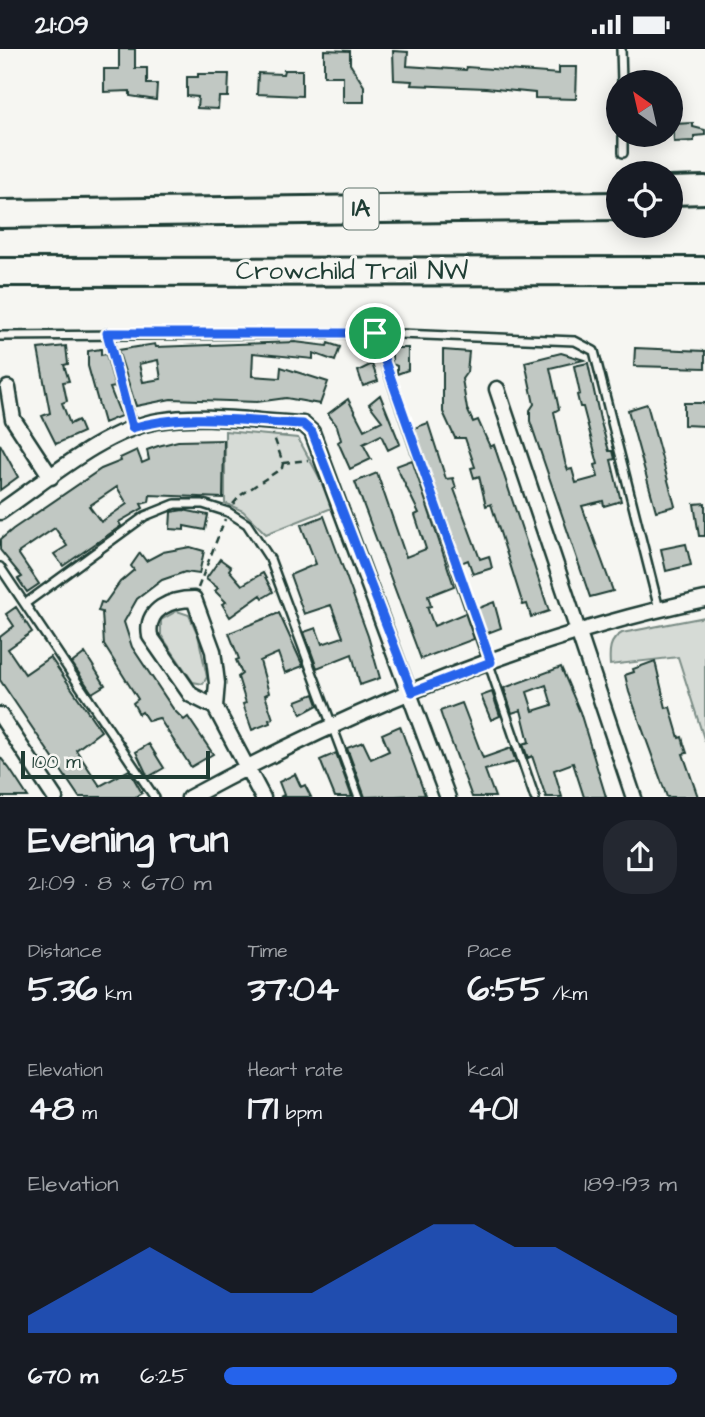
<!DOCTYPE html>
<html lang="en">
<head>
<meta charset="utf-8">
<style>
  :root { --surface:#171b24; --page:#242831; --text:#f1f3f6; --muted:#9ea1a6; --accent:#2563eb }
  body { margin:0; font-family:"Architects Daughter",sans-serif; background:var(--page); color:var(--text); height:100vh; display:flex; flex-direction:column; font-size:26px; white-space:nowrap }
  * { box-sizing:border-box; margin:0 }
  p { font-size:23px; color:var(--muted) }
  .icon { flex:none; width:38px; height:38px; fill:none; stroke:currentColor; stroke-width:2; stroke-linecap:round; stroke-linejoin:round }
  .map { position:relative; height:748px; overflow:hidden }
  .sheet { display:flex; flex-direction:column; background:var(--surface); flex:1 }
  .sheet>* { flex:none }
  .needle { width:46px; rotate:326deg }
  .buttons { position:absolute; left:606px; top:21px; display:grid; gap:14px }
  .buttons a { display:grid; place-items:center; width:77px; height:77px; border-radius:50%; background:var(--surface); box-shadow:0 4px 18px #0003; font-size:35px }
  .scale { position:absolute; left:21px; bottom:18px; width:189px; box-sizing:border-box; padding-left:7px; border:4px solid #1f3d34; border-top:0; font-size:19px; line-height:24px; white-space:nowrap; color:#1f3d34; -webkit-text-stroke:5px #f6f6f2; paint-order:stroke }
  .pin { position:absolute; display:grid; place-items:center; width:60px; height:60px; color:#fff; margin:-30px; border:4px solid #fff; border-radius:50%; box-shadow:0 2px 7px #0007 }
  .round { display:grid; place-items:center; flex:none; width:74px; height:74px; border-radius:28px; background:var(--page) }
  .overview { display:flex; align-items:center; justify-content:space-between; height:119px; padding:0 28px }
  h1 { font-size:38px; font-weight:800; line-height:52px }
  .figures { display:grid; grid-template-columns:repeat(3,1fr); gap:10px; height:119px; padding:7px 28px }
  .figures div { display:grid; align-content:center }
  .figures b { font-size:35px; font-weight:800 }
  .figures small { font-size:19px; font-weight:400 }
  .figures p { font-size:19px }
  .chart { height:196px; padding:14px 28px }
  .chart p { display:flex; justify-content:space-between }
  .chart svg { width:100%; height:126px; margin-top:7px; fill:var(--accent); opacity:.7 }
  ul { padding:0 28px; list-style:none; font-size:23px }
  li { display:grid; grid-template-columns:112px 84px 1fr; align-items:center; height:52px }
  li i { height:18px; border-radius:9px; background:var(--accent) }
  .status { display:flex; justify-content:space-between; align-items:center; height:49px; padding:0 35px; background:var(--surface); direction:ltr }
  .status svg { height:19px; fill:currentColor }
  .map>svg:first-child { display:block }
  .green { fill:#d6dbd6; stroke:#7a8c85; stroke-width:2 }
  .building { fill:#c1c8c3; stroke:#1f3d34; stroke-width:2; fill-rule:evenodd }
  .lines { fill:none; stroke-linecap:round; stroke-linejoin:round }
  .service-casing { stroke:#1f3d34; stroke-width:12 }
  .minor-casing { stroke:#1f3d34; stroke-width:19 }
  .motorway-casing { stroke:#1f3d34; stroke-width:32 }
  .path { stroke:#1f3d34; stroke-width:2.5; stroke-dasharray:7 5; stroke-linecap:butt }
  .service { stroke:#f6f6f2; stroke-width:7 }
  .minor { stroke:#f6f6f2; stroke-width:14 }
  .motorway { stroke:#f6f6f2; stroke-width:26 }
  .route-casing { stroke:#fff; stroke-width:14 }
  .route { stroke:#2563eb; stroke-width:9 }
  .labels { text-anchor:middle; dominant-baseline:central; stroke-width:6; stroke-linejoin:round; paint-order:stroke }
  .shield { fill:#f6f6f2; stroke:#60746d; stroke-width:2 }
  .shield-label { font-size:24px; font-weight:bold; fill:#1f3d34 }
  .street-label { font-size:26px; fill:#1f3d34; stroke:#f6f6f2 }
</style>
</head>
<body>
<div class="status"><b>21:09</b><svg viewBox="0 0 49 12"><path d="M0 12V9h3v3zM5 12V6h3v6zM10 12V3h3v9zM15 12V0h3v12zM26 1h20v11H26zM47 4h2v5h-2z"/></svg></div>
<div class="map">
<svg width="705" height="749" viewBox="0 0 705 749">
  <rect width="100%" height="100%" fill="#f6f6f2"/>
  <filter id="ink" filterUnits="userSpaceOnUse"><feTurbulence type="fractalNoise" baseFrequency=".0143" numOctaves="2"/><feDisplacementMap in="SourceGraphic" scale="14" xChannelSelector="R" yChannelSelector="G"/><feConvolveMatrix kernelMatrix="1 2 1 2 8 2 1 2 1" color-interpolation-filters="sRGB"/></filter>
  <g filter="url(#ink)">
    <!-- green -->
    <path class="green" d="M225,382l73,7 26,48 8,22 -66,26 -23,-23 -18,-8z
      M177,562l12,4 9,20 9,42 -4,7 -10,-2 -32,-47v-15z
      M705,568v125l-27,-85 -68,8c-1,-14 -1,-25 12,-32z"/>
    <!-- building -->
    <path class="building" d="M119,0h16v19h12v16h10l-1,16 -26,-4v-5l-26,1v-23h15z
      M324,1l26,1v13l14,22v16h-21v-26h-19z
      M393,2l15,1 -1,14 59,4 1,-3 92,7v-7h18l-1,32 -41,-1v-5l-49,-5 -75,-3 1,-4 -18,-1z
      M284,21h18v26l-45,-2 1,-21 25,1z
      M198,25h31l-1,23h-9l-1,12 -21,-1 1,-11 -11,-1v-19h11z
      M693,74v4l12,3v5l-11,1v5l-20,1 -1,-18z
      M295,293l32,4 1,-3 12,4 -5,14 -22,-8v6l-60,-6 -1,23 28,2 1,-11 47,15 -8,22 -34,-6 -29,4 -86,-3 -35,7 -18,-56 37,-6 1,3zM158,311l3,19 -18,3 -4,-18z
      M66,297l2,18 -4,1 5,16 -6,1 4,19 -5,2 8,21 8,-4 5,12 -27,12 -14,-28 8,-3 -12,-64z
      M392,299h16v22l-11,4v-8l-5,-2z
      M635,299l70,3v17l-71,-2z
      M101,300v6l5,-1 9,33 -5,1 11,28 -17,7 -16,-57v-15z
      M443,301l26,2 -2,20 -5,7 5,30 6,13 5,-2 12,27 4,-2 55,166 -18,6 -4,-13 -4,1 -32,-101 -5,2 -7,-30 -5,2 -3,-10 4,-1 -10,-29h-10l-12,-26z
      M561,304l23,7 -34,8 9,41 -5,3 11,50 3,8 4,-1 4,14 22,-6 -3,-12 3,-1 -15,-57h-3l-3,-12 3,-1 -6,-28 14,-3 12,56 9,32h4l2,8 -4,1 10,41 -17,5 -1,-5 -21,5 31,85 -23,6 -60,-176v-11l4,-6 -9,-42z
      M372,315l6,17 -15,5 -5,-15z
      M380,346l20,49 -12,6 -7,-15 -18,9 8,15 -21,10 -12,-27 3,-2 -4,-14 -9,-12 20,-15 16,31 18,-9 -13,-17z
      M684,354h21v23l-21,-1z
      M647,355l28,102 -19,5 -28,-101z
      M428,374l18,56 7,-1 3,10 -2,1 26,70 9,-3 3,12 -19,6 -5,-14 -7,3 -47,-135z
      M224,391l-1,58 -73,-3 -1,7 -8,2 2,4 -24,14 2,4 -58,40 -9,-12 13,-8 -12,-18 -37,25 21,31 -12,8 -9,-13 4,-2 -22,-27v-10l13,-11 88,-60 20,-8 -1,-3 17,-8 5,13 7,-3 -2,-10 11,-4 20,-5zM117,438l10,17 -26,18 -12,-16z
      M0,395l18,33 -18,13z
      M412,411l42,126 -26,10 3,10 -4,1 7,19 31,-13 9,26 -53,20 -66,-177 22,-9 29,84 20,-8 -11,-34 4,-2 -23,-47z
      M705,454v33h-6l-5,-32z
      M183,461l25,5 -3,15 -21,-4v4l-14,-1 1,-17z
      M324,467l44,120 12,42 -20,7 -8,-31 -35,14 -13,-36 12,-4 6,16 21,-7 -12,-32 -27,9 -14,-39 26,-11 -15,-39z
      M686,495l5,21 -25,6 -5,-22z
      M190,498l14,4 -5,23 -14,-2 -23,8 -25,19 -13,23 8,25 42,63 10,10 4,-3 25,37 -22,13 -32,-49 -11,3 -6,-9 -3,2 -6,-11 5,-4 -34,-54 -2,-33 -4,-1 3,-9 4,1 15,-21 14,-12 -3,-4 9,-13 6,8 17,-9z
      M220,510l11,8 -2,3 13,15 21,-12 10,19 -10,6 -2,-3 -31,22 -8,-13 4,-2 -11,-11 3,-3 -12,-9z
      M494,553l7,26 -16,6 -9,-25z
      M16,558l16,25 -24,17 17,25 25,-17 51,74 -25,19 24,36 29,-16 13,23 -7,4h-56l-79,-117v-43l14,-11 -8,-12z
      M279,564l24,53 -18,7 -7,-20 -18,8 9,32 -4,2 8,24 -4,1 1,3 -18,7 -9,-26 3,-1 -8,-26 4,-3 -6,-14 3,-1 -10,-26z
      M85,604l20,32 -13,8 -20,-30z
      M655,612l11,47 4,-1 9,31 3,-1 2,7 3,9 -4,1 15,43h-31l-38,-105 -4,-17 9,-3 -1,-3z
      M561,618l19,45 26,85h-22l-11,-34 -19,7 8,27h-16l-14,-41 -4,2 -5,-14 6,-2 -8,-32 -9,3 -8,-25zM546,636l6,20 -19,6 -6,-19z
      M492,643l8,24 -9,4 -10,-24z
      M314,645l4,11 -17,9 -5,-13z
      M462,654l21,55 28,-10 5,14 -31,8 10,27h-23l-30,-80 -2,-6z
      M400,677l25,69 -60,2 -18,-49 16,-6 8,17 18,-8 -7,-17z
      M149,695l15,24 -16,9 -12,-25z
      M336,704l16,44h-17l-15,-37z
      M0,708l9,11 19,29h-28z
      M295,725l6,13 4,-2 6,12h-31l4,-2 -5,-13z"/>
    <g class="lines">
      <defs>
        <path id="service" d="M621,0l1,33
          M623,86v18
          M107,284l25,95
          M0,287l375,-3
          M0,518l155,231
          M26,554l119,-87 30,-12h28l25,8 19,12 23,35 89,239
          M535,749l-160,-465 200,8 19,10 65,258"/>
        <path id="minor" d="M8,339l5,31 38,58
          M497,340l137,409
          M0,463c46,-31 102,-81 158,-91 46,-8 98,1 145,3l9,8 136,366
          M215,658l-24,-12 -41,-59c-5,-27 21,-37 44,-37l19,52 4,32 -2,24 48,91
          M0,666l55,83
          M189,749c162,-88 336,-161 516,-199"/>
        <path id="motorway" d="M670,142l35,-1
          M0,165l618,-8
          M0,223l705,-1"/>
      </defs>
      <!-- service casing -->
      <use href="#service" class="service-casing"/>
      <!-- minor casing -->
      <use href="#minor" class="minor-casing"/>
      <!-- motorway casing -->
      <use href="#motorway" class="motorway-casing"/>
      <!-- path -->
      <path class="path" d="M283,414l25,-3
        M233,455l8,-9 41,-27 1,-5 -10,-29
        M198,539l27,-69"/>
      <!-- service -->
      <use href="#service" class="service"/>
      <!-- minor -->
      <use href="#minor" class="minor"/>
      <!-- motorway -->
      <use href="#motorway" class="motorway"/>
    </g>
  </g>
  <g class="lines" filter="url(#ink)">
    <defs>
      <path id="route" d="M107,284h268l116,329 -79,30 -100,-260 -9,-8c-56,-2 -117,-13 -171,4z"/>
    </defs>
    <!-- route casing -->
    <use href="#route" class="route-casing"/>
    <!-- route -->
    <use href="#route" class="route"/>
  </g>
  <g class="labels">
    <!-- shield labels -->
    <rect class="shield" x="343.5" y="139.5" width="35" height="41" rx="5"/>
    <g class="shield-label">
      <text x="361" y="160">1A</text>
    </g>
    <!-- street labels -->
    <g class="street-label">
      <text x="352" y="222">Crowchild Trail NW</text>
    </g>
  </g>
</svg>
<div class="buttons">
<a><svg class="needle" viewBox="-14 -14 28 28"><path d="M0-13l5 13h-10z" fill="#e53935"/><path d="M0 13l5-13h-10z" fill="#9ea1a6"/></svg></a>
<a><svg class="icon" aria-label="locate" viewBox="0 0 24 24"><circle cx="12" cy="12" r="6"/><path d="M12 2v4M12 18v4M2 12h4M18 12h4"/></svg></a>
</div>
<div class="scale">100 m</div>
<div class="pin" style="left:375px;top:284px;background:#1e9e55"><svg class="icon" aria-label="arrive" viewBox="0 0 24 24"><path d="M6 21V4h12l-3 4 3 4H6"/></svg></div>
</div>
<section class="sheet">
<div class="overview"><div><h1>Evening run</h1><p>21:09 · 8 × 670 m</p></div><a class="round"><svg class="icon" aria-label="share" viewBox="0 0 24 24"><path d="M12 15V3M7 8l5-5 5 5M5 13v7h14v-7"/></svg></a></div>
<div class="figures">
<div><p>Distance</p><b>5.36<small> km</small></b></div>
<div><p>Time</p><b>37:04</b></div>
<div><p>Pace</p><b>6:55<small> /km</small></b></div>
</div>
<div class="figures">
<div><p>Elevation</p><b>48<small> m</small></b></div>
<div><p>Heart rate</p><b>171<small> bpm</small></b></div>
<div><p>kcal</p><b>401</b></div>
</div>
<div class="chart"><p><span>Elevation</span>189–193 m</p>
<svg viewBox="0 0 160 44" preserveAspectRatio="none"><path d="M0 44V38L10 30L20 22L30 14L40 22L50 30L60 30L70 30L80 22L90 14L100 6L110 6L120 14L130 14L140 22L150 30L160 38V44z"/></svg>
</div>
<ul>
<li><b>670 m</b>6:25<i style="width:100%"></i></li>
</ul>
</section>
</body>
</html>
